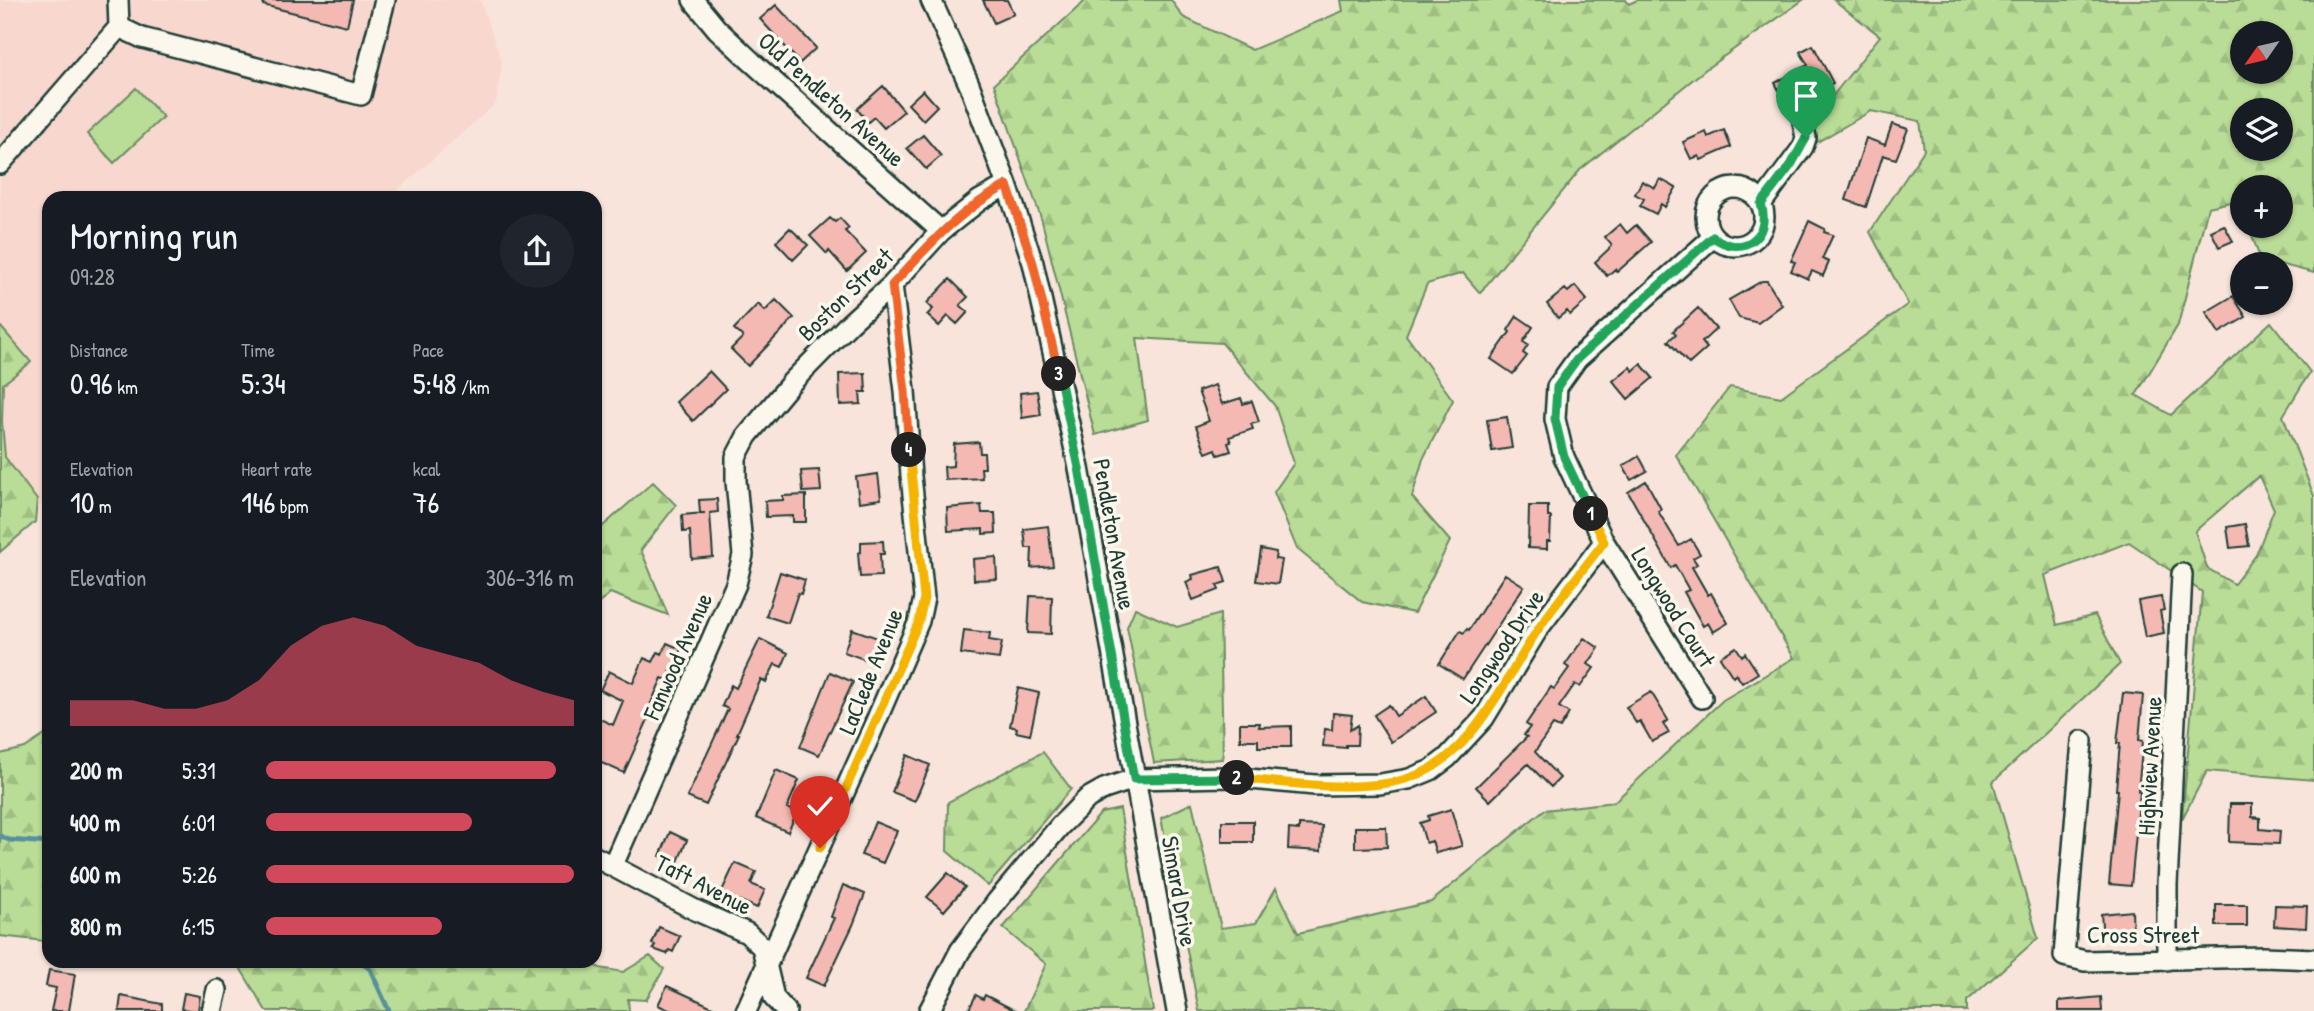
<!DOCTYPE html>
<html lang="en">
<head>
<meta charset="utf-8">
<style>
  :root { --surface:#171b24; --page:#20242c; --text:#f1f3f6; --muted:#9ea1a6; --accent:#d1495b }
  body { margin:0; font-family:"Patrick Hand",sans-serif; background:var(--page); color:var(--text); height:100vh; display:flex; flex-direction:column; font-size:26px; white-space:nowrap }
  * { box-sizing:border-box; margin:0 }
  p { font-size:23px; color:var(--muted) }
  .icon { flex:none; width:38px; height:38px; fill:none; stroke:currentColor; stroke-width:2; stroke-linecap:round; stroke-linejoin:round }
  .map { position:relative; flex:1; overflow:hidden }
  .sheet { position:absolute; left:42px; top:191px; width:560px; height:777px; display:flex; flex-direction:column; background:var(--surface); border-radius:21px; box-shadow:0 2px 5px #0004 }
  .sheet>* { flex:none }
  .needle { width:46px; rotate:236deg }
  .buttons { position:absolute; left:2230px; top:21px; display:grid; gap:14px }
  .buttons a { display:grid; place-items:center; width:63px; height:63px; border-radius:50%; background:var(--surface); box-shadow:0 2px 5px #0004; font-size:35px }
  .pin { position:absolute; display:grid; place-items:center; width:60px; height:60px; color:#fff; margin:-72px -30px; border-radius:50% 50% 50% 0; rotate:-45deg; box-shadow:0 0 7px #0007 }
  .pin .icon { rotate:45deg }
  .km { position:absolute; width:35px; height:35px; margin:-18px; border-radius:50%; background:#222; color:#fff; font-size:19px; line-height:35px; text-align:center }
  .round { display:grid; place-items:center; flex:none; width:74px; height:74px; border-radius:37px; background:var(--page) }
  .headline { display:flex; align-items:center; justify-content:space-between; height:119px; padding:0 28px }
  h1 { font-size:38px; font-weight:600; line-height:52px }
  .metrics { display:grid; grid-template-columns:repeat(3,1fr); gap:10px; height:119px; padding:7px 28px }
  .metrics div { display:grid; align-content:center }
  .metrics b { font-size:30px; font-weight:600 }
  .metrics small { font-size:19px; font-weight:400 }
  .metrics p { font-size:19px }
  .chart { height:196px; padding:14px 28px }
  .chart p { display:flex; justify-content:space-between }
  .chart svg { width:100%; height:126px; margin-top:7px; fill:var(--accent); opacity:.7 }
  ul { padding:0 28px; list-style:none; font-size:23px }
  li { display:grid; grid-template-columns:112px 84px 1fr; align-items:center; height:52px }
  li i { height:18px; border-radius:9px; background:var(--accent) }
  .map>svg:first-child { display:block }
  .built { fill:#f8d7cf }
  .green { fill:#b9dc96; stroke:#6c8c65; stroke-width:2 }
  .forest { fill:url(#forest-firs); stroke:#6c8c65; stroke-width:2; fill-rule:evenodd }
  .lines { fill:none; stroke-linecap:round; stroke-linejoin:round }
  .stream { stroke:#59909b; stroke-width:5 }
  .building { fill:#f5b9b3; stroke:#1f3d34; stroke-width:2 }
  .minor-casing { stroke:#1f3d34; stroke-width:24 }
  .minor { stroke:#fbf7ec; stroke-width:19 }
  .split-1-casing { stroke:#fff; stroke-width:14 }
  .split-2-casing { stroke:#fff; stroke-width:14 }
  .split-3-casing { stroke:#fff; stroke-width:14 }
  .split-4-casing { stroke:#fff; stroke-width:14 }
  .split-5-casing { stroke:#fff; stroke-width:14 }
  .split-1 { stroke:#22a559; stroke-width:9 }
  .split-2 { stroke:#f5b400; stroke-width:9 }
  .split-3 { stroke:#22a559; stroke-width:9 }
  .split-4 { stroke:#f0652b; stroke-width:9 }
  .split-5 { stroke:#f5b400; stroke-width:9 }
  .labels { text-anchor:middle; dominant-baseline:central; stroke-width:7; stroke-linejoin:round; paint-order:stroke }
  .street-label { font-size:24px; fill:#1f3d34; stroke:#fbf7ec }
</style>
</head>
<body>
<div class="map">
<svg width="2314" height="1011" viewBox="0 0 2314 1011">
  <defs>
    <pattern id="forest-firs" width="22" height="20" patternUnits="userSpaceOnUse" patternTransform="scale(1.75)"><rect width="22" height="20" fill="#b9dc96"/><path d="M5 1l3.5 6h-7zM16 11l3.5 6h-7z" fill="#9fbe82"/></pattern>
  </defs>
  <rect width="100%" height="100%" fill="#f9e4db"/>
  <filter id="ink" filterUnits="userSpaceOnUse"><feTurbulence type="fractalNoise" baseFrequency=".0143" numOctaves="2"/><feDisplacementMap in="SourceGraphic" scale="14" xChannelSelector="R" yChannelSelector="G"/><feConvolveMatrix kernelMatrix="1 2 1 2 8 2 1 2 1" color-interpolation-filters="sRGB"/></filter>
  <g filter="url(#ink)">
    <!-- built -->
    <path class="built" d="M0,0h480l22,62 -6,41 -107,95h-340v300l-49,43z"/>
    <!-- green -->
    <path class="green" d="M136,88l27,29 -49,46 -27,-29z"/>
    <!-- forest -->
    <path class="forest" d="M1086,0h85l12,17 69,33 91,-39 -2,-11h285l3,4 8,-4h166l-97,69 -126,101 -100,123 -17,-20 -36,11 -21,51 47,65 -30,59 -11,38 38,44 -36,72 -52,-11 -65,-53 -23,-57 20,-29 -19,-57 -53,-63 -85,-5 11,82 -53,15 -53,-214 -48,-137z
      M1834,0h480v273l-54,-14 -11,-33h31v-39h-38v18l-2,-5 -32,7 -30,118 -42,70 35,20 100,-93 39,50 -27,44 31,80v284l-107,-9 -25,48 20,-227 -73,-50 -84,33 12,50 38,-10 25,49 -127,118 45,156 -71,63v10h-768l-38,-193 31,-15 29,125 35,-5 20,-35 22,45 133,-31 113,-92 70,-8 109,-102 71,-42 -118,-203 54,-68 51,10 127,-93 -38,-72 54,-82 -4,-29 -49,-10 -93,54 102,-129zM2242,33h38v39h-38zM2242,110h38v39h-38zM2259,476l15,33 -18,46 -22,29 -27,-16 -12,-37z
      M0,326l31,36 -28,22 -1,38 3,35 32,43 -2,22 -35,30z
      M653,482l23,23 -35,45 27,65 -58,-22 -15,14v-74z
      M1135,608l42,19 43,-13 3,145 -69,4 -27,-136z
      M49,732v205l-4,4 -45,-5v-182l25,-6z
      M1043,752l28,37 -83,97 -41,-35 1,-49z
      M1120,809l33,202h-129l22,-47 -43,-36 98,-115z
      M650,956l14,13 -18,31 -18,-1 1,12h-363l-30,-50h348l16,7 23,4z"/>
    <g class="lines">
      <!-- stream -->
      <path class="stream" d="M0,836l9,4 40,3
        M359,961l11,8 19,42"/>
    </g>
    <!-- building -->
    <path class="building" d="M264,0h89l-6,26 -84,-21z
      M983,0h24l7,14 -20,9z
      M776,5l40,43 -16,15 -40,-44z
      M1813,45l20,38 -45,25 -13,-25 33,-18 -8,-13z
      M883,86l21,25 -20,17 -10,-11 -6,5 -11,-13z
      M923,90l14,16 -14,14 -15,-16z
      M1892,124l16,5 -12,30 -13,-4 -17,52 -20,-7 20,-62 19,7z
      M1724,130l7,17 -30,13 -2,-4 -8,3 -8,-17 23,-10 2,5z
      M923,135l18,21 -15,13 -19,-21z
      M1660,179l16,9 -11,19 -4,-3 -5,10 -16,-8 4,-7 -9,-5 7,-13 13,7z
      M830,218l5,4 5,-4 9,10 -4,3 21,22 -19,18 -18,-20 -2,3 -17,-18z
      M1809,221l16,8 -1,3 9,3 -11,24 7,3 -6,14 -11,-5 -4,8 -17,-8 4,-9 -4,-1z
      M1620,224l7,9 9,-8 15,17 -34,30 -2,-3 -8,7 -12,-14 17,-16 -7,-9z
      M2224,225l9,16 -14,6 -8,-16z
      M790,228l18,17 -15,15 -17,-18z
      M950,279l18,18 -8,8 8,7 -11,12 -9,-8 -9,10 -12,-11 6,-6 -6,-6z
      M1762,281h5l15,24 -24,18 -19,-5 -10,-18z
      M1575,286l12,14 -17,15 -3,-4 -9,7 -11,-14 18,-15 3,3z
      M2233,296l13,21 -27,16 -13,-21z
      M776,300l18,18 -46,48 -17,-17 12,-12 -9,-8 24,-25 7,7z
      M1698,308l18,21 -14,13 5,6 -18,16 -21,-23 8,-7 -3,-3z
      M1517,316l16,11 -10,15 5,3 -5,8 4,3 -14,18 -22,-15 19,-27 -2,-2z
      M1641,364l12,14 -25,21 -15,-18 17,-14 3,4z
      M709,371l17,18 -33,32 -17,-19z
      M865,373l1,19h-6l1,12 -21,1 -1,-31z
      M1215,385l7,19 19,-6 2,6 9,-3 7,21 -8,2 2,5 -24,8 2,5 -3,1 3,8 -13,4 -2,-6 -10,4 -10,-27 13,-5 -11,-30z
      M1037,391l4,24 -19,3 -2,-25z
      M1507,417l5,31 -20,3 -5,-31z
      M979,442l1,11h4l1,15h-4l1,10 -37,2 -1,-13 9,-1 1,-22z
      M1639,456l8,15 -16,9 -8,-14z
      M819,470l2,21 -18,1 -2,-21z
      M878,474l3,25 -22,3 -3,-25z
      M1646,481l15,28 -3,2 21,35 12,-7 9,15 -7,4 4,6 -5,3 16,28 3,-2 17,30 -15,9 -5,-9 -5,3 -19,-34 5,-2 -14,-25 -4,3 -43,-76z
      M806,495v27h-13v-6l-27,1 -1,-16 18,-1v-4z
      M717,499l1,13 -8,1 3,44 -21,2 -2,-28 -7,1 -1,-17 23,-2h-5l-1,-13z
      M981,505l1,8h13l1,20 -13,1v-5l-35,2 -1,-23z
      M1529,506h19v11h3l-1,24h-3v8l-19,-1z
      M2245,524l4,22 -19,2 -3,-21z
      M1048,526l5,40 -22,2 1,-20h-6l-2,-19z
      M883,541l1,13h-4l1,22 -21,1 -2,-24 3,-1v-10z
      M1261,549l15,3 -1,7 7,1 -4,24 -22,-3z
      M996,557l1,22 -23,1 -1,-21z
      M1221,567l5,15 -9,3 2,5 -26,10 -7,-18 7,-3 -1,-4z
      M780,572l25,8 -4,14 -3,-1 -10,30 -22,-7z
      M1505,574l19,12 -61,93 -24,-15 21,-33 4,2 3,-4 2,1z
      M1030,596l22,1 -1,37 -23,-1z
      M2161,597l3,13 -4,1 4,22 -19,4 -7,-36z
      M852,629l26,9 -9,23 -25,-9z
      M964,630l26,3 -1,7 13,2 -3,17 -38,-5z
      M1584,638l15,10 -11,16 6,4 -14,19 -5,-3 -16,23 10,6 -9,15 -7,-3 -18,27 25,26 -9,9 -23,-23 -38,37 -14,-14 51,-50 -3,-2 6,-8 -4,-3 25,-37 3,2 15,-21 -4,-3z
      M760,639l28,14 -6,14 -7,-3 -9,18 -5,-3 -24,55h2l-33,71 -19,-8 41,-88 -6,-3 9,-21 5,3z
      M667,643l14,6 -14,31 -5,-2 -11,25 4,1 -31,69 -29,-13v-31l5,-10 13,6 10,-24 -23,-11 9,-19 24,12 11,-25 9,4 5,-10 4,2z
      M1736,647l6,9 3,-3 13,20 -16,10 -6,-9 -3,3 -13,-20z
      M830,672l23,10 -34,73 -19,-8z
      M1018,688l21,5 -9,42 -14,-3 1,-4 -7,-2z
      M1651,692l17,28 -5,4 6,9 -17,9 -12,-21 -4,2 -10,-16z
      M2123,693l20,2 -4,45 4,1 -5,50 2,1 -9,94 -22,-2 9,-94h-2l4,-47h-3z
      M1426,696l10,16 -45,30 -17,-27 15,-10 7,11z
      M1333,713l19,2 -2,15 8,-5 -1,20h-11v3l-23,-2 2,-17 7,1z
      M1240,723h20l-1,4 32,-1v21h-33v-7h-18z
      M907,755l23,10 -15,36 -23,-9z
      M776,770l23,10 -12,28 10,4 -9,20 -32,-14z
      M2230,804h22v13l8,1v11l20,2 -1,13 -50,-2z
      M1451,809l11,37 -26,7 -4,-12 -6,2 -6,-20 9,-3 -1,-4z
      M1222,821h31v21h-31z
      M875,822l22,9 -14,32 -22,-8z
      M1299,825l23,1 -1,25 -33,-2 1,-20 10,1z
      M1355,827h31l1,20 -32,1z
      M670,832l17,8 -10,24 -17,-8z
      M735,863l21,9 -5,12 14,6 -8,18 -36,-15z
      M948,873l17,14 -21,24 -17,-14z
      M843,885l22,9 -12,31 -29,61 -18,-8 28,-60 -3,-1z
      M2216,905h31v21h-31z
      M2275,905l32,1 -1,22 -32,-2z
      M2132,911l1,23 -30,3 -2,-23z
      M659,927l21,9 -7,16 -4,-2 -2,4 -14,-5 2,-4 -3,-1z
      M49,970l26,4 -6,37h-18l5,-23 -10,-2z
      M667,986l54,25h-50l-13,-6z
      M184,993l16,3 -2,15 -17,-2z
      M976,995l7,4 2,-4 31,16h-48z
      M121,996l41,8v7h-43z
      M2101,997l1,14h-43v-10z"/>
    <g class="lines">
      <defs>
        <path id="minor" d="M693,0l24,29 35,33 189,169
          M931,0l38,84 38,101 26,78 46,205 98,543
          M119,27l23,11 219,57 24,-95
          M0,164l119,-137 -1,-27
          M1706 217a29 29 0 1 1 58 0a29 29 0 1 1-58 0Z
          M1761,204l42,-57 3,-9 -3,-16
          M1604,542l98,156
          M2082,741l-18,215 21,5 178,-4 51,2
          M595,857l100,53 52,23 15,14 12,51 12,13
          M613,865l123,-281 7,-29 -7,-74v-24l11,-21 44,-53 59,-60 42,-38 49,-54 39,-31 27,-15
          M2167,960v-75l15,-311
          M212,1011l5,-21
          M746,1011l124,-276 49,-114 5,-23 -13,-122 -6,-85 -13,-106
          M929,1011l31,-60 38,-51 62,-74 28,-28 16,-9 30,-10 93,-2 88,8 65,-1 29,-5 22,-9 16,-12 37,-40 54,-89 66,-87 -40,-85 -9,-38 2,-32 20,-28 136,-122"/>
      </defs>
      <!-- minor casing -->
      <use href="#minor" class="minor-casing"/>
      <!-- minor -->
      <use href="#minor" class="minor"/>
    </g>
  </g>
  <g class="lines" filter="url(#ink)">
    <defs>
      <path id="split-1" d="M1591,514l-27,-57 -9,-38 2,-32 20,-28 136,-122c28,21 59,1 48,-33l30,-39 15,-27"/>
      <path id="split-2" d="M1237,778c50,5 128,16 175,-1 60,-20 92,-96 125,-146 21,-31 45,-60 67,-89l-13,-28"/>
      <path id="split-3" d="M1059,374l20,94 55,311 103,-1"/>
      <path id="split-4" d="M909,450l-4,-59 -13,-106c38,-41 65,-73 115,-100l26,78 26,111"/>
      <path id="split-5" d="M820,848l99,-227 5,-23 -15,-148"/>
    </defs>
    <!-- split-1 casing -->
    <use href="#split-1" class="split-1-casing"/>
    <!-- split-2 casing -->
    <use href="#split-2" class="split-2-casing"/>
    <!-- split-3 casing -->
    <use href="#split-3" class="split-3-casing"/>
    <!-- split-4 casing -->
    <use href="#split-4" class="split-4-casing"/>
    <!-- split-5 casing -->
    <use href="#split-5" class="split-5-casing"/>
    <!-- split-1 -->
    <use href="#split-1" class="split-1"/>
    <!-- split-2 -->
    <use href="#split-2" class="split-2"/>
    <!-- split-3 -->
    <use href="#split-3" class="split-3"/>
    <!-- split-4 -->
    <use href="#split-4" class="split-4"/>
    <!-- split-5 -->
    <use href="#split-5" class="split-5"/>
  </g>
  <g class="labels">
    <!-- street labels -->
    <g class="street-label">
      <text transform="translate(832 99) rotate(42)">Old Pendleton Avenue</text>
      <text transform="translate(845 294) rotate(-44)">Boston Street</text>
      <text transform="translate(1115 534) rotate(80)">Pendleton Avenue</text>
      <text transform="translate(1674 607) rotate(58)">Longwood Court</text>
      <text transform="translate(1501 646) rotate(-56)">Longwood Drive</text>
      <text transform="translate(677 656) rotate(-66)">Fanwood Avenue</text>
      <text transform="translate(870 671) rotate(-68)">LaClede Avenue</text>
      <text transform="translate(2149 766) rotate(-87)">Highview Avenue</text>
      <text transform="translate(704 884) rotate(27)">Taft Avenue</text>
      <text transform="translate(1180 891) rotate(80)">Simard Drive</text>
      <text x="2143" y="934">Cross Street</text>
    </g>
  </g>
</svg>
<div class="buttons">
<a><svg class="needle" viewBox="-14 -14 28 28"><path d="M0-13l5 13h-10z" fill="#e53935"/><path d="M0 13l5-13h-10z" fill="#9ea1a6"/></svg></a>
<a><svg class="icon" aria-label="layers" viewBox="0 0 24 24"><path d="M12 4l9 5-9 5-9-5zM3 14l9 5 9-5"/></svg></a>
<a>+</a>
<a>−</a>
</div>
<div class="pin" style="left:1806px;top:138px;background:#1e9e55"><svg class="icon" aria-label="arrive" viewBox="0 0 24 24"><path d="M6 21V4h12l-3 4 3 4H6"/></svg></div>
<div class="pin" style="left:820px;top:848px;background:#d93025"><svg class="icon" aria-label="check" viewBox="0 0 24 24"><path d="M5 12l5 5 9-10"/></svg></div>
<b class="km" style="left:1591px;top:514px">1</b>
<b class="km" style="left:1237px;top:778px">2</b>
<b class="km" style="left:1059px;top:374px">3</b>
<b class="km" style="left:909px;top:450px">4</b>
<section class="sheet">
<div class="headline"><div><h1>Morning run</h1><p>09:28</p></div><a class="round"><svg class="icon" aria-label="share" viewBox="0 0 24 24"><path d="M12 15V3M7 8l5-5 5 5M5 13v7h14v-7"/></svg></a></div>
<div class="metrics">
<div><p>Distance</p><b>0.96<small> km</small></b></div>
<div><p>Time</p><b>5:34</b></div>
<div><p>Pace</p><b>5:48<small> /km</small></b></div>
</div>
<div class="metrics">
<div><p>Elevation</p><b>10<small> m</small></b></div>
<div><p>Heart rate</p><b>146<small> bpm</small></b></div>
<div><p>kcal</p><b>76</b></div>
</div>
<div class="chart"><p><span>Elevation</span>306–316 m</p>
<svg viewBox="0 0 160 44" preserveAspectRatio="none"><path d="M0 44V35L10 35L20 35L30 38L40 38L50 35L60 28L70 16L80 9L90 6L100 9L110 16L120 19L130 22L140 28L150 32L160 35V44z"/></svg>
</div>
<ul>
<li><b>200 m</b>5:31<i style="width:94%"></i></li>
<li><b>400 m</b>6:01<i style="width:67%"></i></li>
<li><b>600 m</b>5:26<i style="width:100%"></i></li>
<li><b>800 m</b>6:15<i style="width:57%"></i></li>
</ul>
</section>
</div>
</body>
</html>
